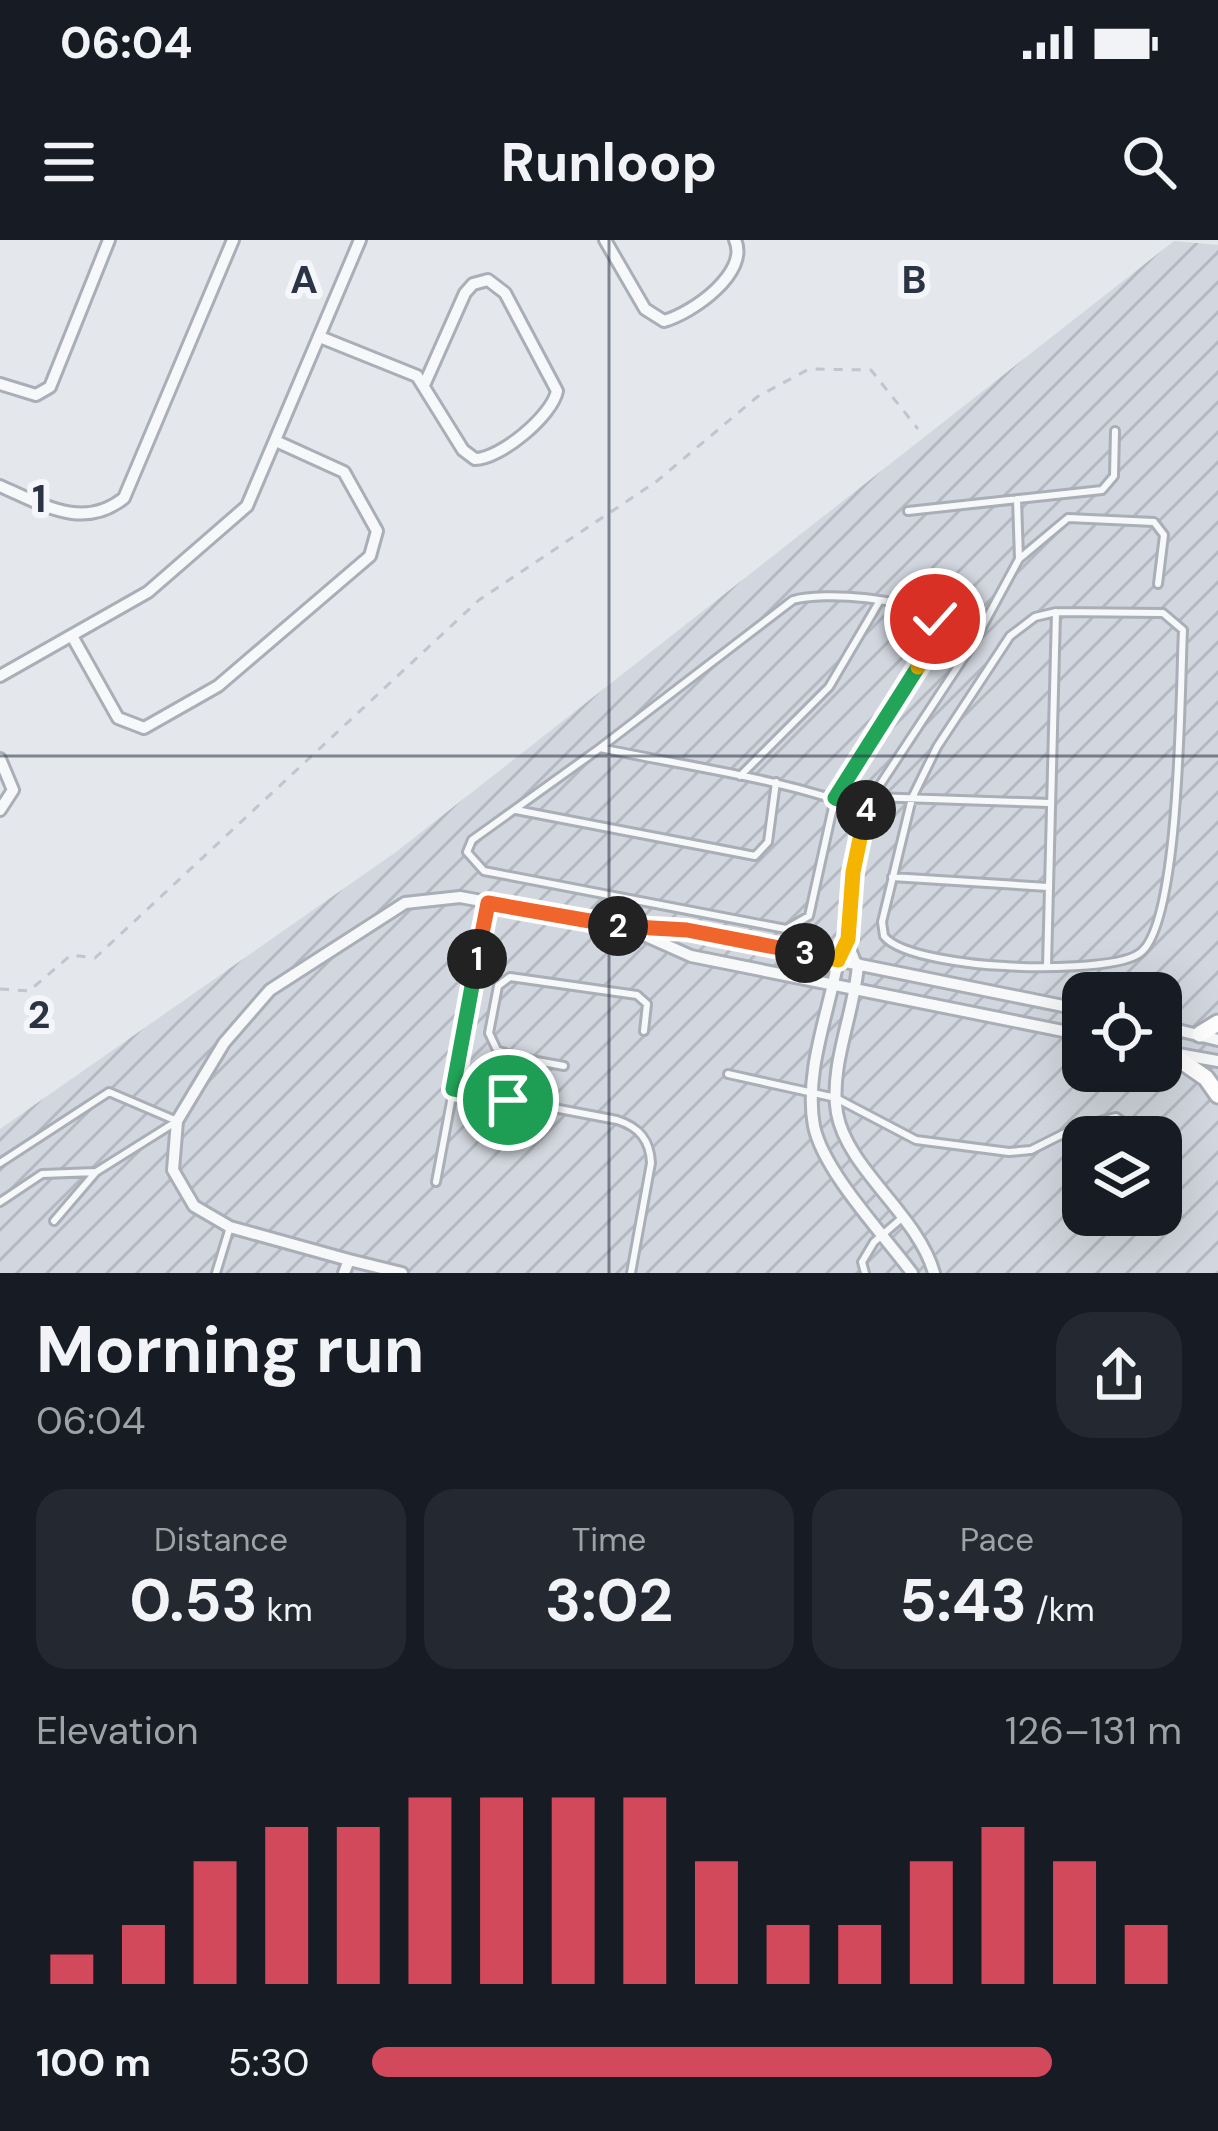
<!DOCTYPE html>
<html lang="en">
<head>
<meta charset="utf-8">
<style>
  :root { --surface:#171b24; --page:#242831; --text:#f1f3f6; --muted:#9ea1a6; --accent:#d1495b }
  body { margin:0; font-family:"DM Sans",sans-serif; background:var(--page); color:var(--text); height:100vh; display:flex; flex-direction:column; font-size:45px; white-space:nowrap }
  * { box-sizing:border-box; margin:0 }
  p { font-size:39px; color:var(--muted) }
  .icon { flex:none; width:66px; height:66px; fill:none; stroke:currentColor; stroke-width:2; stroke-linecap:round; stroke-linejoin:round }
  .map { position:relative; height:1033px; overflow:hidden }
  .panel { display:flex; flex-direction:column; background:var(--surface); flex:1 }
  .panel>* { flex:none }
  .buttons { position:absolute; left:1062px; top:732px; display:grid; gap:24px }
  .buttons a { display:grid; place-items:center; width:120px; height:120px; border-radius:24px; background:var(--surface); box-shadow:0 12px 48px #0002; font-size:60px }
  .pin { position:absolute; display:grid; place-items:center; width:102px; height:102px; color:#fff; margin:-51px; border:6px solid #fff; border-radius:50%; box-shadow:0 3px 12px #0007 }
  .km { position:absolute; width:60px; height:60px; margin:-30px; border-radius:50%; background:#222; color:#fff; font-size:33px; line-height:60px; text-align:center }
  .round { display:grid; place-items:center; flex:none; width:126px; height:126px; border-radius:36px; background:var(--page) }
  .headline { display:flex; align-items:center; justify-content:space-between; height:204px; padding:0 36px }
  h1 { font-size:66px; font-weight:700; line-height:90px }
  .metrics { display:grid; grid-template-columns:repeat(3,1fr); gap:18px; height:204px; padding:12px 36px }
  .metrics div { display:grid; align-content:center; border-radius:30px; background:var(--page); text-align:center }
  .metrics b { font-size:60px; font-weight:700 }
  .metrics small { font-size:33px; font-weight:400 }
  .metrics p { font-size:33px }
  .chart { height:336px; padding:24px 36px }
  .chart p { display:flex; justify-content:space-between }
  .chart svg { width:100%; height:216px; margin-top:12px; stroke:var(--accent); stroke-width:6 }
  ul { padding:0 36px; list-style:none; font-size:39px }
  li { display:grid; grid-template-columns:192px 144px 1fr; align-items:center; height:90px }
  li i { height:30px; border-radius:15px; background:var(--accent) }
  .status { display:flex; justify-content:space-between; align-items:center; height:84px; padding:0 60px; background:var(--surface); direction:ltr }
  .status svg { height:33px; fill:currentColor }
  header { display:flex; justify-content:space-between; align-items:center; height:156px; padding:0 36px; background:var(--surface); font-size:54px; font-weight:700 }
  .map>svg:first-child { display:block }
  .industrial { fill:url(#industrial-furrows); fill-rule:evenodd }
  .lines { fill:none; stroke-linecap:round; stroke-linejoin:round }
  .lane-casing { stroke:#a9aeb7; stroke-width:12 }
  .street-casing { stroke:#a9aeb7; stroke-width:16 }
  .secondary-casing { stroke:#a9aeb7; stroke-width:21 }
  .path { stroke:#c2c5cb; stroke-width:3; stroke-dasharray:9 9; stroke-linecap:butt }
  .lane { stroke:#f7f8fa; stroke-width:6 }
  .street { stroke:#f7f8fa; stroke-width:10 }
  .secondary { stroke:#fff; stroke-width:15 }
  .split-1-casing { stroke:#fff; stroke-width:24 }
  .split-2-casing { stroke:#fff; stroke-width:24 }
  .split-3-casing { stroke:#fff; stroke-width:24 }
  .split-4-casing { stroke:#fff; stroke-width:24 }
  .split-5-casing { stroke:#fff; stroke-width:24 }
  .split-6-casing { stroke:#fff; stroke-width:24 }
  .split-1 { stroke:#22a559; stroke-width:15 }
  .split-2 { stroke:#f0652b; stroke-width:15 }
  .split-3 { stroke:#f0652b; stroke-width:15 }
  .split-4 { stroke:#f5b400; stroke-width:15 }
  .split-5 { stroke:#22a559; stroke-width:15 }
  .split-6 { stroke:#f5b400; stroke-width:15 }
  .grid { fill:none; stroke:#2b3445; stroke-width:3; stroke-opacity:0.55 }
  .grid-label { font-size:39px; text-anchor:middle; font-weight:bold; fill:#2b3445; stroke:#f4f6f9; stroke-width:12; stroke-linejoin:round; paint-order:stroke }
</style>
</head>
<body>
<div class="status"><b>06:04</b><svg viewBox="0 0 49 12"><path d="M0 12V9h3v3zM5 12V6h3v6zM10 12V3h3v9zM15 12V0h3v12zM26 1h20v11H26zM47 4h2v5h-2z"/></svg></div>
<header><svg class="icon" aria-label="menu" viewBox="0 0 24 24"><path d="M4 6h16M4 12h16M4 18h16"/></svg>Runloop<svg class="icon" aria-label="search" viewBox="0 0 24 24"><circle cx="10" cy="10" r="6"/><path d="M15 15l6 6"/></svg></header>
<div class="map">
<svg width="1218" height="1033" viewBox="0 0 1218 1033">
  <defs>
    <pattern id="industrial-furrows" width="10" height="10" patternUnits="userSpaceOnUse" patternTransform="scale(3)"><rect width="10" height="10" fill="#d2d6de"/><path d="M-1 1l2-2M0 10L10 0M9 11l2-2" fill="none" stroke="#b4b8c0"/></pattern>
  </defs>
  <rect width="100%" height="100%" fill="#e4e7ec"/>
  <!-- industrial -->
  <path class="industrial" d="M1174,1l44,4v1028h-1218v-144l396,-277zM1083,753h78v78h-78zM1083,897h78v78h-78z"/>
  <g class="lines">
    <defs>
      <path id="lane" d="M908,271l194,-21 12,-14 1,-45
        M1019,319l49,-41 86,4 10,13 -6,49
        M1056,372l107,1 20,17c-3,57 -2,293 -43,323 -21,16 -107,15 -135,13 -28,-1 -105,-9 -121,-30l-2,-14 30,-124 25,-51 73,-111 25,-19z
        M600,508l193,-148c30,-9 119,-2 142,19l3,14 -103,165 -26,118 -23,13 -302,-58 -17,-19 5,-12 128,-92c90,19 182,30 268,63
        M740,536l89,-89 50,-85
        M873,557l176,6
        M516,570l239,46 13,-14 8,-60
        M892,637l156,10
        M848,699l10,25
        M839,718l9,-19 5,-67 19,-75 102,-155 45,-83 -2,-60
        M1047,726l9,-354
        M515,817l49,9
        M728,834l108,24 80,42 93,12 22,-2 46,-23 39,-10 29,20
        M453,849l164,31c22,7 33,20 34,43l-20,110
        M509,860l6,-43 -18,-7 -8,-17 9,-47 12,-9 127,18 10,9 -3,27
        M0,923l109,-71 68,29
        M1161,939l8,24
        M436,942l52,-279
        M0,962l42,-28 54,-2 78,-49
        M54,981l42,-49
        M216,1033l14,-46
        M865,1033l-3,-11 12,-20 29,-25"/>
      <path id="street" d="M605,0l40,69 19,12c29,-8 86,-49 71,-81
        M320,97l97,39 46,74 12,9c25,0 77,-43 82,-68l-52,-98 -17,-13 -15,4 -8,9 -40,90
        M0,144l36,11 14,-8 59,-147
        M0,246c42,18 83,45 124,12l109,-258
        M72,396l46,82 26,10 74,-42 152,-130 7,-25 -33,-59 -66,-30
        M0,436l148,-84 99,-86 113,-266
        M0,519l13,31 -13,20
        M637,692l54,24 392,79
        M838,720c-9,52 -34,112 -24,166 9,45 70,109 98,147
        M858,724c-3,48 -29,101 -21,149 10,56 81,102 97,160
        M1161,786l57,14
        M1161,811l57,10
        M349,1020l-119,-33 -36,-21 -21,-36 4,-49 47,-78 46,-53 135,-87 55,-6 168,31 59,2 396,80
        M344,1033l5,-13 53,13"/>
      <path id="secondary" d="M1200,794l18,-11
        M1170,813l36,25 12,17"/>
    </defs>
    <!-- lane casing -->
    <use href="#lane" class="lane-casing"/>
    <!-- street casing -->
    <use href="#street" class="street-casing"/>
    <!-- secondary casing -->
    <use href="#secondary" class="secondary-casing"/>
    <!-- path -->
    <path class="path" d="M0,749l29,2 42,-36 24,3 384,-358 178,-119 100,-84 52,-28 62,1 47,59"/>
    <!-- lane -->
    <use href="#lane" class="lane"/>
    <!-- street -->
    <use href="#street" class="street"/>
    <!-- secondary -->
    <use href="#secondary" class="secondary"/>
  </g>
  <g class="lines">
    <defs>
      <path id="split-1" d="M477,719l-24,130 55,11"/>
      <path id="split-2" d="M477,719l11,-56 130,23"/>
      <path id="split-3" d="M618,686l69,4 118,23"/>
      <path id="split-4" d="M805,713l33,7 10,-21 5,-67 13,-62"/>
      <path id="split-5" d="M866,570l-31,-12 83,-131"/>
      <path id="split-6" d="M918,427l20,-34 -3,-14"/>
    </defs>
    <!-- split-1 casing -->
    <use href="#split-1" class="split-1-casing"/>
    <!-- split-2 casing -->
    <use href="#split-2" class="split-2-casing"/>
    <!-- split-3 casing -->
    <use href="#split-3" class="split-3-casing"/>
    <!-- split-4 casing -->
    <use href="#split-4" class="split-4-casing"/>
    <!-- split-5 casing -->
    <use href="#split-5" class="split-5-casing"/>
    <!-- split-6 casing -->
    <use href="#split-6" class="split-6-casing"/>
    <!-- split-1 -->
    <use href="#split-1" class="split-1"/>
    <!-- split-2 -->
    <use href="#split-2" class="split-2"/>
    <!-- split-3 -->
    <use href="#split-3" class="split-3"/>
    <!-- split-4 -->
    <use href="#split-4" class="split-4"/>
    <!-- split-5 -->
    <use href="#split-5" class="split-5"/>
    <!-- split-6 -->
    <use href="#split-6" class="split-6"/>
  </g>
  <!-- grid -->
  <path class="grid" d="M609,0v1033M0,516h1218"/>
  <g class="grid-label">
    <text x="304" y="53">A</text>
    <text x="914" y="53">B</text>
    <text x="39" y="272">1</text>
    <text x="39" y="788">2</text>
  </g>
</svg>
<div class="buttons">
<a><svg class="icon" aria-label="locate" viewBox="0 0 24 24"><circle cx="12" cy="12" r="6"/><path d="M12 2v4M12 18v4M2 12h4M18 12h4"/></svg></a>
<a><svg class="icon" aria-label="layers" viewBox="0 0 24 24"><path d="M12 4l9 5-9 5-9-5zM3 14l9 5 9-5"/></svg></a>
</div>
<div class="pin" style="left:508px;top:860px;background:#1e9e55"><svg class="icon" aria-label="arrive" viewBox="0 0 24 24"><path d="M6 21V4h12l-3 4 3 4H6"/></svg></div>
<div class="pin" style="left:935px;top:379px;background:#d93025"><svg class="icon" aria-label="check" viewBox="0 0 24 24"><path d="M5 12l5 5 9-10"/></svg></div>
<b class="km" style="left:477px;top:719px">1</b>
<b class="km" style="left:618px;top:686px">2</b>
<b class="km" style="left:805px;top:713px">3</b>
<b class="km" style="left:866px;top:570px">4</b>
</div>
<section class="panel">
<div class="headline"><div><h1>Morning run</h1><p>06:04</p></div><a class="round"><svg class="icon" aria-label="share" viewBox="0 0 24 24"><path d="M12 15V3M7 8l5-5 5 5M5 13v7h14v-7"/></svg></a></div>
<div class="metrics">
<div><p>Distance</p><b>0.53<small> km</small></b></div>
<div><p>Time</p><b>3:02</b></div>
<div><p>Pace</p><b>5:43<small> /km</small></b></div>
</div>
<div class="chart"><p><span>Elevation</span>126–131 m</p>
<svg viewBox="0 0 160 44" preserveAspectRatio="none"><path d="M5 44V38M15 44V32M25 44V19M35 44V12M45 44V12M55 44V6M65 44V6M75 44V6M85 44V6M95 44V19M105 44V32M115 44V32M125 44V19M135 44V12M145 44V19M155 44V32"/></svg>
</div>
<ul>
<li><b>100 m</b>5:30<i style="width:84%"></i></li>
</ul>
</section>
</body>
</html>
